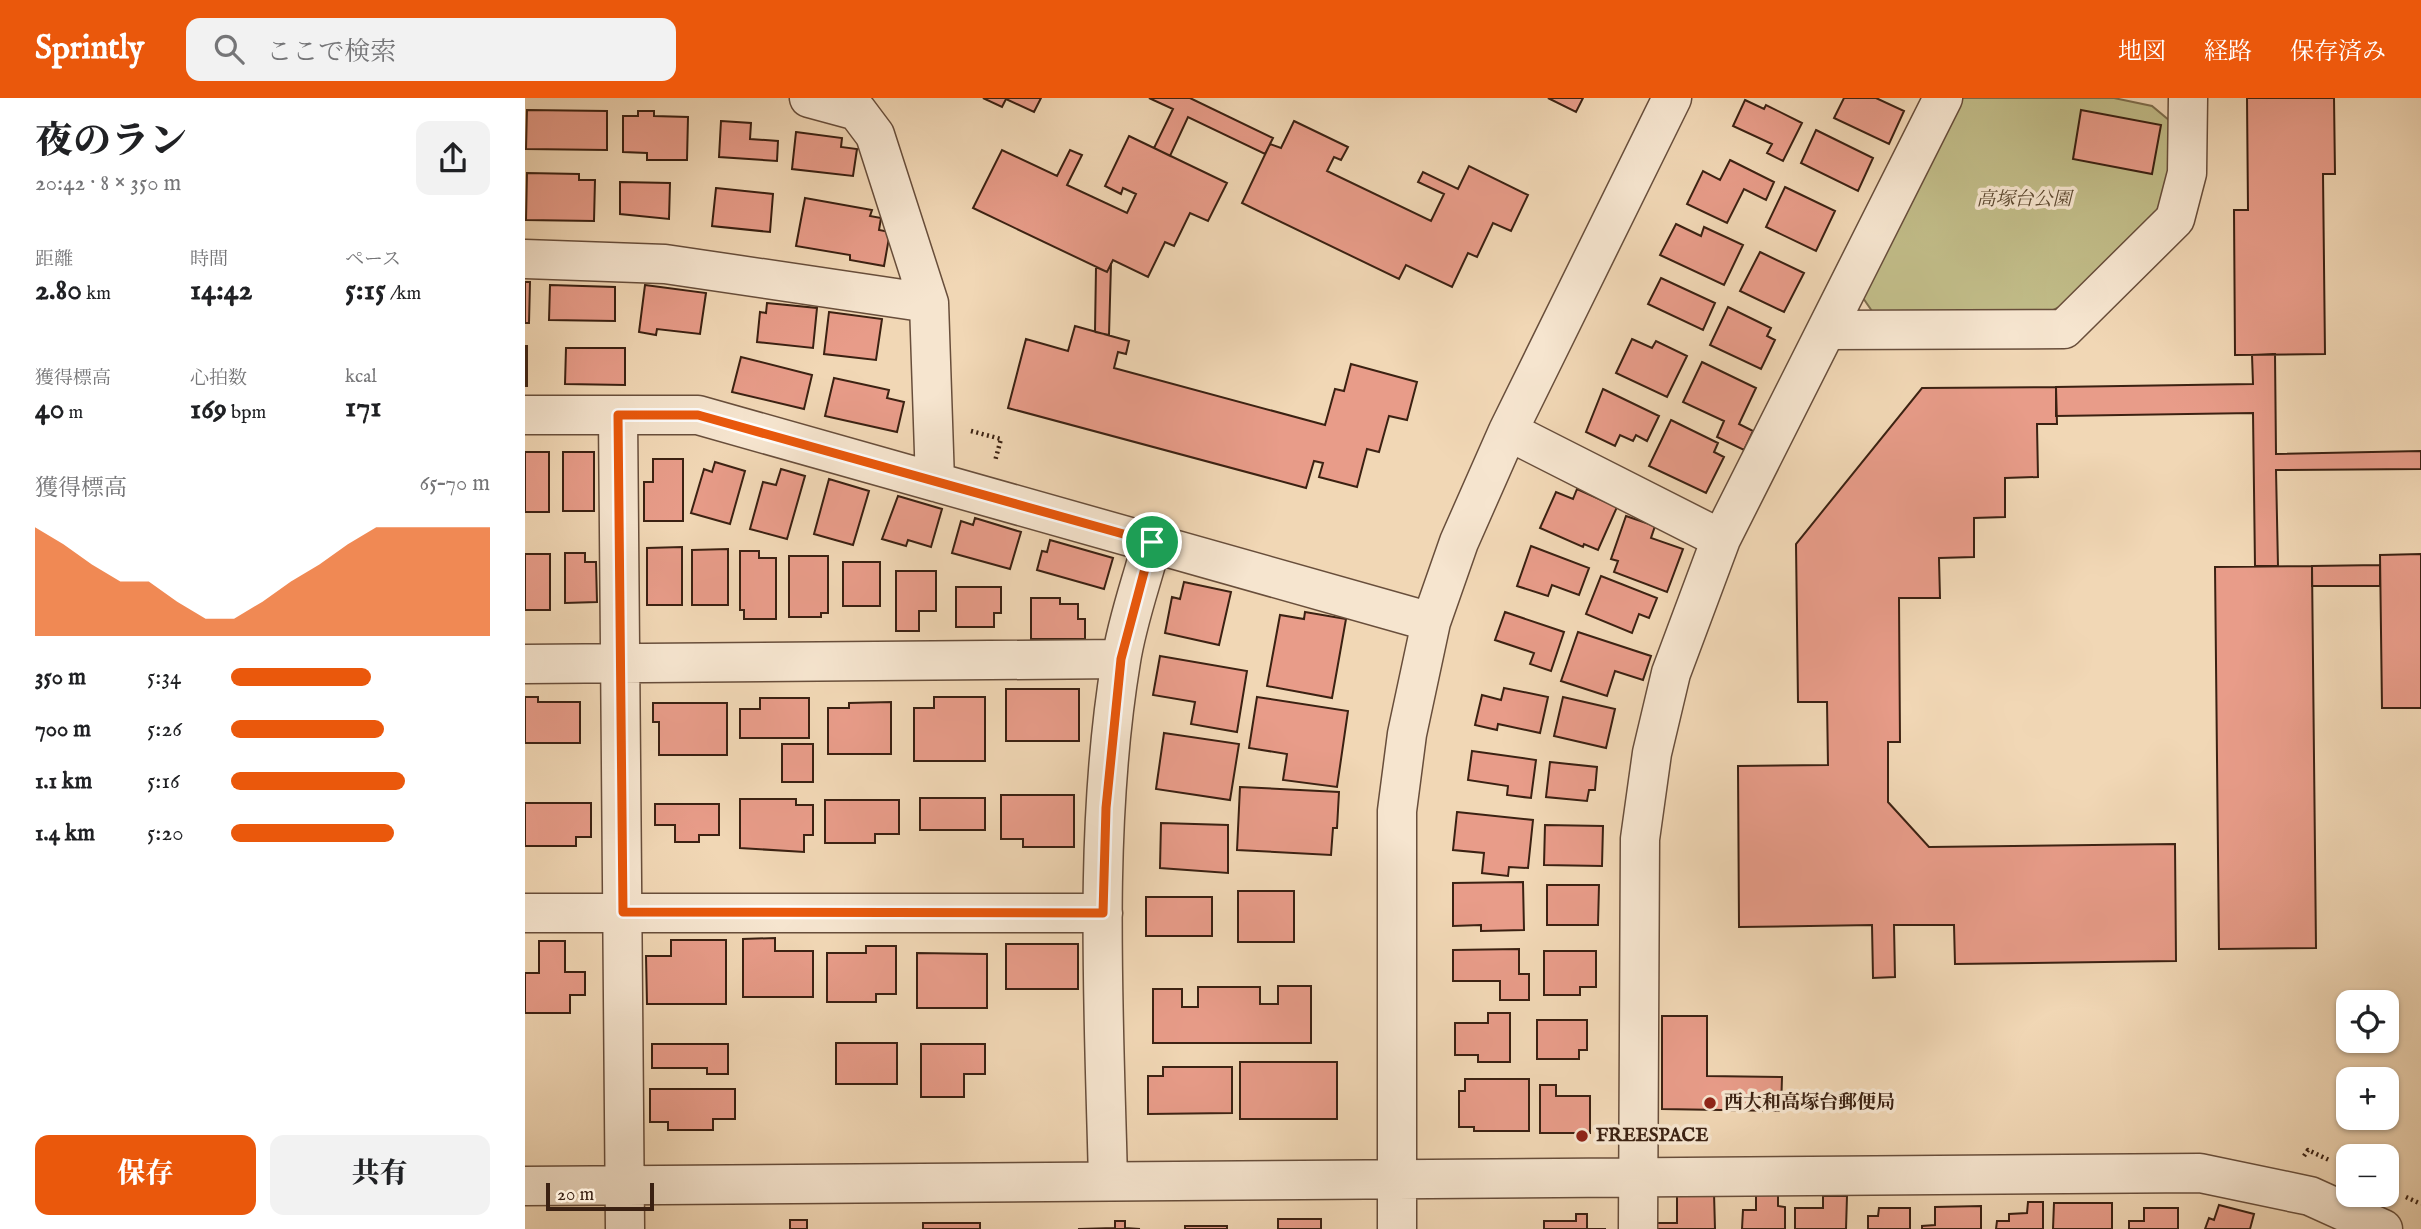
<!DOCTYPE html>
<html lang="ja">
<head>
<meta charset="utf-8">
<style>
  :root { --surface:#fff; --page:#f2f2f2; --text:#202124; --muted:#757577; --accent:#ea580c }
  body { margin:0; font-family:"IM FELL English","Noto Serif JP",serif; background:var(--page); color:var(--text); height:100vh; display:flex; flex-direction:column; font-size:26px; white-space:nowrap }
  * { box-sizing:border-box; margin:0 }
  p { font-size:23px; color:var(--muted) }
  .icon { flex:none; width:38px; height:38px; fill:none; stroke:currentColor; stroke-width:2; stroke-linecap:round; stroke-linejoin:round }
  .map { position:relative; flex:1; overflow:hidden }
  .panel { display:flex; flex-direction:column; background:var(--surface); width:525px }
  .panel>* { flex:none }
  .controls { position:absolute; left:1811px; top:892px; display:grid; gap:14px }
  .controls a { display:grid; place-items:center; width:63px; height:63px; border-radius:14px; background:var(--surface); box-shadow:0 2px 5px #0004; font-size:35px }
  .scale { position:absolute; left:21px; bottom:18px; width:108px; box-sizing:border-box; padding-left:7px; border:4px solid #3b2112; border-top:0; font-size:19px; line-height:24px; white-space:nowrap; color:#3b2112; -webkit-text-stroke:5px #f6e5cf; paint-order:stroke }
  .pin { position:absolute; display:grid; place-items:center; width:60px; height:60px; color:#fff; margin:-30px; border:4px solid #fff; border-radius:50%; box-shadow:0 2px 7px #0007 }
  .round { display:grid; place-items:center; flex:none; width:74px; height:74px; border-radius:14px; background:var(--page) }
  .headline { display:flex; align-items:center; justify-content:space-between; height:119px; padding:0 35px }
  h1 { font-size:38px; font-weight:800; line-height:52px }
  .figures { display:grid; grid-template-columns:repeat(3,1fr); gap:10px; height:119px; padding:7px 35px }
  .figures div { display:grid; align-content:center }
  .figures b { font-size:30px; font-weight:800 }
  .figures small { font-size:19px; font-weight:400 }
  .figures p { font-size:19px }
  .chart { height:196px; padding:14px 35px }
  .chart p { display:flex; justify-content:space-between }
  .chart svg { width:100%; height:126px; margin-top:7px; fill:var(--accent); opacity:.7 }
  .cta { display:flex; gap:14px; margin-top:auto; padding:14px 35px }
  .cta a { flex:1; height:80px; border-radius:14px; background:var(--accent); color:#fff; font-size:28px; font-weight:800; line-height:80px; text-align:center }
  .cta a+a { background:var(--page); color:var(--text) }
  ul { padding:0 35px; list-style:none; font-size:23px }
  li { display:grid; grid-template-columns:112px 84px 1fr; align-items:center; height:52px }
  li i { height:18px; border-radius:9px; background:var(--accent) }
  header { display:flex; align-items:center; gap:42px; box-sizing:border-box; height:98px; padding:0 35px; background:var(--accent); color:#fff }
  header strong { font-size:33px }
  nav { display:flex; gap:38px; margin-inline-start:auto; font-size:24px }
  .search { width:490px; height:63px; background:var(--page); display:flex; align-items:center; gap:18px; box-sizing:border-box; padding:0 24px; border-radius:14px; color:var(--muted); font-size:26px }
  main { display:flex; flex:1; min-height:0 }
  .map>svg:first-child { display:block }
  .green { fill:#c1bc88; stroke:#7e6e4d; stroke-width:2 }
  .building { fill:#e89c89; stroke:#3b2112; stroke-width:2 }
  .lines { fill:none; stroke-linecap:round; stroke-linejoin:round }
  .minor-casing { stroke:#684e3b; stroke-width:41 }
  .path { stroke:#3b2112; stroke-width:4.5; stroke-dasharray:2 3.5; stroke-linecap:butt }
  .minor { stroke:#f6e5cf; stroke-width:38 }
  .route-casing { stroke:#fff; stroke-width:14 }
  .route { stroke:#ea580c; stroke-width:9 }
  .poi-dot { fill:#8f2418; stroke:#f6e5cf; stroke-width:2.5 }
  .labels { text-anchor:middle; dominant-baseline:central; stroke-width:7; stroke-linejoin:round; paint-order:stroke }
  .park-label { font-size:19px; font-style:italic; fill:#5c4830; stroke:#f6e5cf }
  .poi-label { font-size:19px; font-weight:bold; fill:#3b2112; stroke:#f6e5cf; text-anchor:start }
</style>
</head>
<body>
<header>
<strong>Sprintly</strong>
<div class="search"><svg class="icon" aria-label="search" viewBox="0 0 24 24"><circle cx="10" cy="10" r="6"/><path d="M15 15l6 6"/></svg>ここで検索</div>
<nav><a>地図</a><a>経路</a><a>保存済み</a></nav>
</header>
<main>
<section class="panel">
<div class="headline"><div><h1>夜のラン</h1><p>20:42 · 8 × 350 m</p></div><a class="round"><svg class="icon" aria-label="share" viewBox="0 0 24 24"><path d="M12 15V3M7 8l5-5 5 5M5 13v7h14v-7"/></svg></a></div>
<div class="figures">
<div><p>距離</p><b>2.80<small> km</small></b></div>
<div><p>時間</p><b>14:42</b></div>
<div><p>ペース</p><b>5:15<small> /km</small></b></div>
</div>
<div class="figures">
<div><p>獲得標高</p><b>40<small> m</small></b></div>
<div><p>心拍数</p><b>169<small> bpm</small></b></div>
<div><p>kcal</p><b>171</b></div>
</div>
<div class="chart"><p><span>獲得標高</span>65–70 m</p>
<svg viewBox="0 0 160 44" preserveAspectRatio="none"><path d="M0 44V6L10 12L20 19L30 25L40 25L50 32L60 38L70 38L80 32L90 25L100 19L110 12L120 6L130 6L140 6L150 6L160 6V44z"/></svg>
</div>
<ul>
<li><b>350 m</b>5:34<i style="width:54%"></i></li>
<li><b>700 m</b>5:26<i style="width:59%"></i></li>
<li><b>1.1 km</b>5:16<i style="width:67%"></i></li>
<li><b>1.4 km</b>5:20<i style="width:63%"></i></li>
</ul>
<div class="cta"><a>保存</a><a>共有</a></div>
</section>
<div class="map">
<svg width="1896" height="1131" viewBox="0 0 1896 1131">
  <rect width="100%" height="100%" fill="#f1d7b5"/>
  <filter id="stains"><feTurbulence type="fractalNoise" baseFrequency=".00286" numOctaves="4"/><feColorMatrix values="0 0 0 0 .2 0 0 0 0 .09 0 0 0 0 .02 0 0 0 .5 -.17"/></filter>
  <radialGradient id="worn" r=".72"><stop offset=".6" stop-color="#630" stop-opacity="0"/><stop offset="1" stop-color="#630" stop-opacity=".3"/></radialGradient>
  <!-- green -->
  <path class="green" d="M1436,0h153l38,8 18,15v49l-4,22 -11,22 -87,89 -21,10 -173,1 -13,-19z"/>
  <!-- building -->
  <path class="building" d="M458,0h58l-7,14 -28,-13 -4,8z
    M624,0h41l83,40 -8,16 -77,-37 -18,39 -16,-8 19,-39z
    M1023,0h35l-7,14z
    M1319,0h32l28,13 -15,33 -55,-26z
    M1722,0h87l1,76h-12l2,180 -90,1 -1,-145h14z
    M1220,2l19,9 2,-4 36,18 -19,38 -16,-8 5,-9 -39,-18z
    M2,12l80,1v39l-81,-1z
    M1556,12l80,15 -9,49 -79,-15z
    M113,13h16v5l34,1 -1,43h-40v-7l-24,-1v-36h15z
    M196,23l30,2 -1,16 28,2 -1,20 -58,-4z
    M769,23l54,26 -7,13 -7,-3 -7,14 104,50 13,-27 -26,-12 5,-10 35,17 11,-23 59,29 -17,36 -18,-8 -16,34 -9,-4 -16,34 -46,-22 -7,14 -157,-76 28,-59 11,4z
    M1291,32l57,28 -15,33 -57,-28z
    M271,34l46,6 -1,9 16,2 -4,27 -61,-7z
    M604,38l98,47 -19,38 -18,-8 -16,33 -9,-4 -17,35 -35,-17 -6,12 -134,-64 29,-58 55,26 13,-26 12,5 -15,30 60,28 9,-19 -13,-6 -2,6 -16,-8z
    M1205,62l44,22 -8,18 -22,-11 -17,34 -40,-19 16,-33 17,9z
    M2,75l52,1v6h16l-1,41 -68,-1z
    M95,84l50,1 -1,36 -49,-5z
    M1260,89l50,24 -19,40 -50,-24z
    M191,90l57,6 -3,38 -58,-6z
    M280,100l67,12 -2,6 11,2 -2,12 11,2 -6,34 -34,-6v-5l-54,-9z
    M1151,126l25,12 3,-9 39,18 -19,40 -64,-30z
    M1235,154l44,21 -20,39 -44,-21z
    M586,166l-2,71 -14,-3 1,-65 11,5z
    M1136,180l54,25 -12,27 -55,-26z
    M0,184h5l-1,41h-4z
    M25,187l65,2v34l-66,-1z
    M120,187l61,8 -6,41 -43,-5 -1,6 -17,-3z
    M242,205l50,5 -4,40 -56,-6 3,-30 6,1z
    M1203,209l43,21 -4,8 8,4 -14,29 -51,-24z
    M304,214l53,7 -6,41 -52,-6z
    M550,228l54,15 -3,13 -8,-2 -4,16 211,57 10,-36 9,2 7,-27 66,18 -10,38 -18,-4 -10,36 -12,-3 -10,38 -38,-10 4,-14 -9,-2 -8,27 -298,-80 18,-69 42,12z
    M1107,241l20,9 4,-7 31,15 -20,41 -51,-24z
    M0,248h2v40h-2z
    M41,250h59v37l-60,-1z
    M1750,256l1,100 145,-3v18l-145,1 2,96h-23l-2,-153 -197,3v-29l197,-3 -1,-29z
    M216,259l71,18 -8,34 -72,-17z
    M1177,264l54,26 -17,36 14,7 -9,19 -27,-13 7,-16 -41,-19z
    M309,280l55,12 -2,8 17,4 -7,30 -72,-16z
    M1531,289l1,37h-20l1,53 -33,1v39l-31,1v39l-35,1 1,40h-41l1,144h-12v60l41,45 246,-3 1,117 -221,3 -1,-39h-60l1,52 -22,1 -1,-53 -133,2 -1,-161 90,-1 -1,-63h-29l-2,-158 126,-156z
    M1078,291l56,27 -12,25 -11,-6 -3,6 -13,-6 -5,11 -29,-14z
    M1146,322l47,23 -4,9 10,5 -18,36 -57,-27z
    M0,354h24v60h-24z
    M38,354h31v59h-31z
    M128,361h30v62h-39v-39h9z
    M190,364l30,9 -15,53 -39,-11 13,-44 8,3z
    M256,371l24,7 -18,63 -37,-10 13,-47 13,3z
    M304,381l40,12 -16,54 -39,-11z
    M1052,391l40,18 -19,43 -14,-6 -1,3 -43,-19 16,-36 17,7z
    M373,398l44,13 -11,38 -23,-7 -2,6 -24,-7z
    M1101,418l29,10 -4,12 32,11 -16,43 -53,-20 4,-11 -7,-2z
    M450,420l46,14 -11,37 -58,-16 9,-32 12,4z
    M525,442l63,18 -9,31 -67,-19 5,-19 5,1z
    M1006,448l58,22 -10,27 -27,-10 -4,11 -31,-10z
    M157,449v58h-35v-57z
    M203,451v56h-36v-55z
    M215,453h19v7h17v61h-32v-9h-4z
    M40,455h20v9h11l1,40 -32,1z
    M0,456h25v56h-25z
    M1896,456v154h-39l-2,-153z
    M264,458h39v57h-7v4h-32z
    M318,464h37v44h-37z
    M1855,467v21h-68v-20z
    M1787,468l4,382 -97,1 -4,-382z
    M371,473h40v40h-17v20h-23z
    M1076,478l56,22 -8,20 -10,-4 -7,19 -46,-19z
    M659,484l47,10 -12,53 -54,-12 7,-36 8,2z
    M431,489h45v26h-7v14h-38z
    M506,500h29v6h18v15h7v20h-54z
    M780,514l41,7 -14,79 -65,-12 13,-71 24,4z
    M980,514l59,20 -13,39 -21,-7 4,-11 -39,-13z
    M1053,534l73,24 -8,24 -28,-9 -8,25 -46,-15z
    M635,558l87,15 -10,61 -46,-8 4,-22 -42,-7z
    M979,590l44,9 -8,36 -42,-9 -1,6 -22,-5 7,-30 19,5z
    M481,591h73v52h-73z
    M0,599h13v5h42v41h-55z
    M409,599h51v64h-71v-53h20z
    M732,599l91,14 -11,76 -54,-7 4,-26 -38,-6z
    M1038,599l52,12 -9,39 -52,-12z
    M235,600h49v40h-69v-29h20z
    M366,604v52h-63v-46h21v-5z
    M128,605h74v52h-68v-33h-6z
    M639,635l75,11 -9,56 -74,-11z
    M257,646h31v38h-31z
    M947,653l64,9 -5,38 -24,-3 1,-9 -40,-6z
    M1025,664l47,5 -2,23h-6l-2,11 -41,-4z
    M715,689l99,5 -2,36h-4l-2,27 -94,-5z
    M476,697h73v52h-51v-8h-22z
    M395,700h65v32h-65z
    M215,701h56v6h17v30h-9v17l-64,-4z
    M300,702h74v34h-24v9h-50z
    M0,705h66v34h-15v9h-51z
    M130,706h64v31h-20v7h-24v-17h-20z
    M932,714l76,8 -5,48 -19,-1 -1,9 -26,-3 2,-20 -31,-3z
    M636,725l67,2v48l-68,-5z
    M1020,727l58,1 -1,40 -58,-1z
    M998,784l1,48 -43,1v-6l-28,1v-43z
    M1022,787h52l-1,40h-51z
    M713,793h56v51h-56z
    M621,799h66v39h-66z
    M250,840v13h38v46h-70v-58z
    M146,842h55v64h-79l-1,-48h25z
    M14,843h26v31h20v23h-15v18h-45v-40h14z
    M481,846h72v45h-72z
    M341,848h30v48h-20v8h-49v-49h39z
    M994,851v25h10v26h-29v-19h-47v-31z
    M1019,853h52v36h-16v8h-36z
    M392,855l70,1v54h-70z
    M753,888h33v57h-158v-54h29v18h16v-20h62v17h18z
    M963,915h22v49h-32v-7h-23v-32h33z
    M1137,918h45v60l75,1 -1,34 -119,-2z
    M1012,922h50v30h-8v9h-42z
    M311,945h61v41h-61z
    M127,946h76v30h-21v-6h-55z
    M396,946h64v30h-21v23h-43z
    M715,964h97v57h-97z
    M638,969h69v46l-84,1v-38h15z
    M940,981h64v52h-55v-4h-15v-36h6z
    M1015,987h16v11h34v37h-50z
    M125,991h85v30h-22v11h-45v-8h-18z
    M1189,1095l1,36h-58v-6h20v-29z
    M1231,1096h22v12l7,1v22h-43l1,-19h13z
    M1298,1098h24l-1,33h-51v-21h28z
    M1503,1104h15v27h-47l1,-8h12v-7l18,-1z
    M1529,1105h58v26h-59z
    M1694,1107l35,9 -4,15h-45l4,-11 5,2z
    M1456,1108v23h-59v-3l13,-1v-18z
    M1354,1110h31v21h-42v-13h10z
    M1619,1110h34v21h-49v-8h15z
    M1051,1116h11v15h19h-62v-8h32z
    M753,1121h43v10h-43z
    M265,1122h17v9h-17z
    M590,1123h10v7l15,1h-62l37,-1z
    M398,1125h57v6h-57z
    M660,1128h42v3h-42z"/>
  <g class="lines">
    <defs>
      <path id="minor" d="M284,0l48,13 18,24 54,168 6,179
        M0,161l140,5 264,39
        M1303,232l236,-1 111,-110 12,-46 1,-75
        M0,317h173l733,207
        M93,317l7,814
        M983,333l213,108
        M0,566l596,-5
        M0,815h578
        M583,1083c-4,-170 -15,-352 13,-520 6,-40 21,-80 31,-119
        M0,1088l1675,-13 110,23 73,33
        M872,1131v-418l10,-77 24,-112 28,-80 49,-111 164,-333
        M1113,1131l2,-390 12,-86 19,-80 50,-134 222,-441"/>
    </defs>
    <!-- minor casing -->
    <use href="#minor" class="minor-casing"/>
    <!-- path -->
    <path class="path" d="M446,333l30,8 -6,22
      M1779,1058l4,-6 21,10
      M1881,1099l15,7"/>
    <!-- minor -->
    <use href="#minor" class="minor"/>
  </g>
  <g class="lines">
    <defs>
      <path id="route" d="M93,317h80l454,127 -31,117 -15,149 -3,105 -480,-1z"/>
    </defs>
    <!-- route casing -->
    <use href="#route" class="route-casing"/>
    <!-- route -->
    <use href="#route" class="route"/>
  </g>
  <!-- markers -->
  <g class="poi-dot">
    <circle cx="1185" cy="1005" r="7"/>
    <circle cx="1057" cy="1038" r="7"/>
  </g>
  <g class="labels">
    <!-- park labels -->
    <g class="park-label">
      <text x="1499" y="102">高塚台公園</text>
    </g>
    <!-- poi labels -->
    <g class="poi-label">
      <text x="1199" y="1005">西大和高塚台郵便局</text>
      <text x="1071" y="1038">FREESPACE</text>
    </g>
  </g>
  <rect width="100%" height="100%" filter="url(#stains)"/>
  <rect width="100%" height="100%" fill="url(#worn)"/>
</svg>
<div class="controls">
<a><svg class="icon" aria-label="locate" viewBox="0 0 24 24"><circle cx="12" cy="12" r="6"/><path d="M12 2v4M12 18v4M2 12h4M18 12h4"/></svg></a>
<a>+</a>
<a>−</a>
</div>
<div class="scale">20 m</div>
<div class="pin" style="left:627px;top:444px;background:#1e9e55"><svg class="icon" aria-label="arrive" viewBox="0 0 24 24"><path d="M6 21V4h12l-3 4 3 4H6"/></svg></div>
</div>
</main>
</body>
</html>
